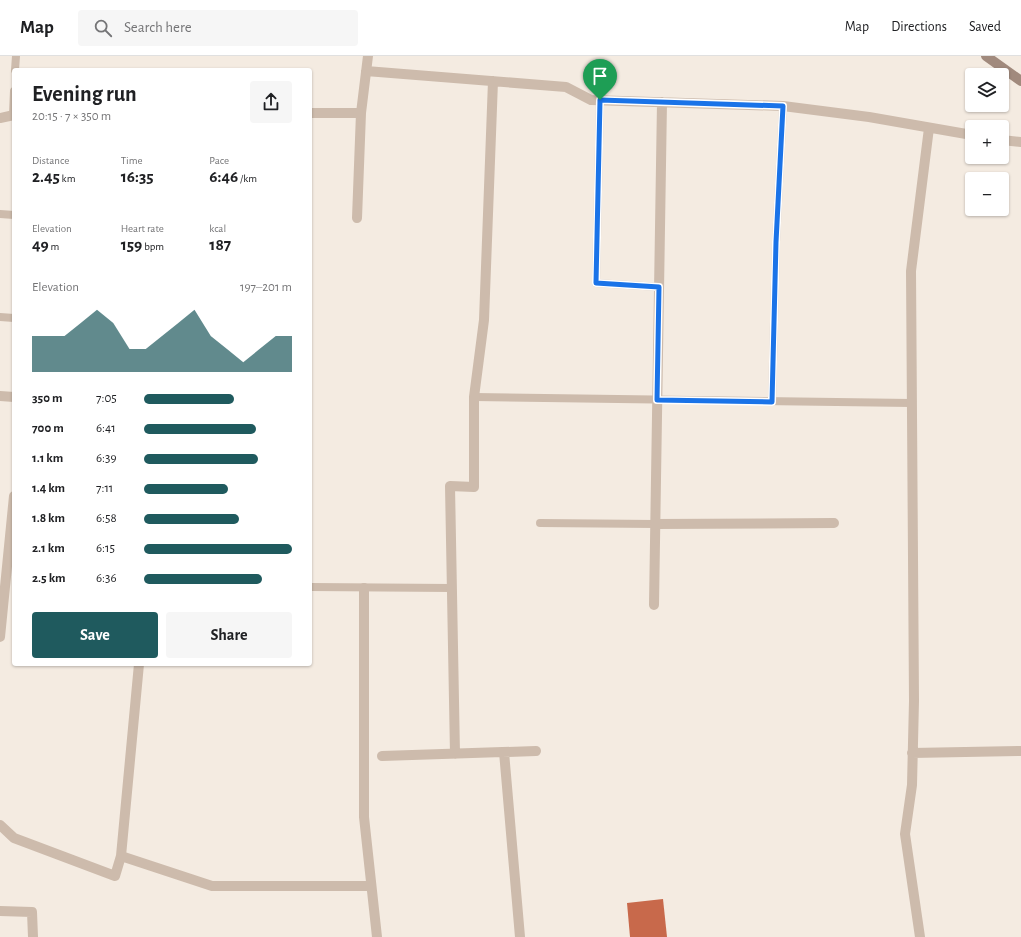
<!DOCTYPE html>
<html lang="en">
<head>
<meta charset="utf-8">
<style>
  :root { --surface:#fff; --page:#f6f6f6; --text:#202124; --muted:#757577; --line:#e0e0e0; --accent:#1f5a5e }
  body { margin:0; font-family:"Alegreya Sans",sans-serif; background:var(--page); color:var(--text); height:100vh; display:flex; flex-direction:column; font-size:15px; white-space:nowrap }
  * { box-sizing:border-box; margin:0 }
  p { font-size:13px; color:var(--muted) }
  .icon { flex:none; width:22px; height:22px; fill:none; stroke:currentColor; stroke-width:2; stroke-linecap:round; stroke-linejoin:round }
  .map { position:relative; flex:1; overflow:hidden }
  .panel { position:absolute; left:12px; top:12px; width:300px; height:598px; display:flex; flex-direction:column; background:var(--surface); border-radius:4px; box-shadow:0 1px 3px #0004 }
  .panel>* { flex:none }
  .fabs { position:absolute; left:965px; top:12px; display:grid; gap:8px }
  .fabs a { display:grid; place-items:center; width:44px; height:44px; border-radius:4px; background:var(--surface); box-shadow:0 1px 3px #0004; font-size:20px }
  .pin { position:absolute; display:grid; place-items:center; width:34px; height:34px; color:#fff; margin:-41px -17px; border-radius:50% 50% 50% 0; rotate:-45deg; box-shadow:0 0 4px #0007 }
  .pin .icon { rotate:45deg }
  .round { display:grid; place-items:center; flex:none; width:42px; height:42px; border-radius:4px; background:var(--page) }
  .overview { display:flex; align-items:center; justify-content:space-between; height:68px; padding:0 20px }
  h1 { font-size:22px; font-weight:600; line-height:30px }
  .metrics { display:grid; grid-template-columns:repeat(3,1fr); gap:6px; height:68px; padding:4px 20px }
  .metrics div { display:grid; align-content:center }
  .metrics b { font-size:17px; font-weight:600 }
  .metrics small { font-size:11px; font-weight:400 }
  .metrics p { font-size:11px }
  .chart { height:112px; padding:8px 20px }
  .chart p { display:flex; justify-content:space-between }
  .chart svg { width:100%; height:72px; margin-top:4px; fill:var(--accent); opacity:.7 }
  .primary-button { display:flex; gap:8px; margin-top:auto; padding:8px 20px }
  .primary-button a { flex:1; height:46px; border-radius:4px; background:var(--accent); color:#fff; font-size:16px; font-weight:600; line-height:46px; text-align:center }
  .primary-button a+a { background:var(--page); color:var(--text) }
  ul { padding:0 20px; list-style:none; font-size:13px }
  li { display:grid; grid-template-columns:64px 48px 1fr; align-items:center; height:30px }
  li i { height:10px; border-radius:5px; background:var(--accent) }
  header { display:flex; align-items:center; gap:24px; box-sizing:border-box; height:56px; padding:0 20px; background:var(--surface); border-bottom:1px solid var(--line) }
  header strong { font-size:19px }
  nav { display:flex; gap:22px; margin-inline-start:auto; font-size:14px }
  .search { width:280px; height:36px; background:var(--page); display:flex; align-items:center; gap:10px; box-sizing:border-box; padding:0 14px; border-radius:4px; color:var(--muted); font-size:15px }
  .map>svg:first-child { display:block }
  .building { fill:#c8694b }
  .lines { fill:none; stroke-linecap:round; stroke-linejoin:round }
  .lane { stroke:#cdbbac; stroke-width:8 }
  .street { stroke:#cdbbac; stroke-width:10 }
  .secondary { stroke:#a18a7d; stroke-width:10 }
  .route-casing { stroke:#fff; stroke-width:8 }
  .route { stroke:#1a73e8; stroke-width:5 }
</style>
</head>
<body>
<header>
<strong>Map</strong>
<div class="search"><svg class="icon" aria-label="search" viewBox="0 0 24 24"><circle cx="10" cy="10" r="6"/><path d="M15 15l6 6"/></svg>Search here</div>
<nav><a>Map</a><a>Directions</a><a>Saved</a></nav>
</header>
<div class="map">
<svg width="1021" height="881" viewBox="0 0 1021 881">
  <rect width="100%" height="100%" fill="#f4ebe1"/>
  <!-- building -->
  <path class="building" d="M663,843l4,38h-37l-3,-34z"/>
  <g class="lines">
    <!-- lane -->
    <path class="lane" d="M15,14l1,-14
      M600,44l-4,183 63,4
      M13,59l1,-24
      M0,158l14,1
      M0,261l14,1
      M474,341l437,6
      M772,346l4,-160 7,-136
      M540,467l115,1
      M310,531l142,1"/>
    <!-- street -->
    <path class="street" d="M366,15l200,16 25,13 192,6 86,11 103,18
      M310,57h51
      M0,62l14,-3
      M1002,84l19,2
      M357,162l4,-105 7,-57
      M0,340l14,1
      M655,468l179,-1
      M364,532v229l13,120
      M654,549l8,-503
      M0,581l14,-141
      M504,696l16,185
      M912,697l109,-2
      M455,698l-5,-268 24,1v-90l10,-77 9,-239
      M382,700l154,-5
      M0,769l14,13 101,38 6,-20 18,-192
      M121,800l91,30h159
      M0,855l32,1 1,25
      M920,881l-15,-103 7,-49 2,-84 -3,-430 18,-143"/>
    <!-- secondary -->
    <path class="secondary" d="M986,0l35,25"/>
  </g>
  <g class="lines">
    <defs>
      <path id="route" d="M600,44l183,6 -7,136 -4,160 -115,-2 2,-113 -63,-4z"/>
    </defs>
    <!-- route casing -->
    <use href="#route" class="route-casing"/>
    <!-- route -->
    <use href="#route" class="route"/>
  </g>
</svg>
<div class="fabs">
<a><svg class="icon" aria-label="layers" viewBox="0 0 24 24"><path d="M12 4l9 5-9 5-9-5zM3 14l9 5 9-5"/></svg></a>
<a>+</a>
<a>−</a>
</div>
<div class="pin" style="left:600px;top:44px;background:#1e9e55"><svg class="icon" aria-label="arrive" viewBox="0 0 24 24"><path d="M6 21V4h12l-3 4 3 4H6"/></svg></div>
<section class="panel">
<div class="overview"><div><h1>Evening run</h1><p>20:15 · 7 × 350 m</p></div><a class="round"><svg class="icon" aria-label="share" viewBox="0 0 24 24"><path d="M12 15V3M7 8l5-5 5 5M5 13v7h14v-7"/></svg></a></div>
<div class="metrics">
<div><p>Distance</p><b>2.45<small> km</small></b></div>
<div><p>Time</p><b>16:35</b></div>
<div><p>Pace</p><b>6:46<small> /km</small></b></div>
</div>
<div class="metrics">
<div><p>Elevation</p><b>49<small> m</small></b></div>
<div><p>Heart rate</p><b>159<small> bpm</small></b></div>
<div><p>kcal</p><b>187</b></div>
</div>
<div class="chart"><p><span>Elevation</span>197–201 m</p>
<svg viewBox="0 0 160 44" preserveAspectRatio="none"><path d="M0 44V22L10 22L20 22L30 14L40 6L50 14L60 30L70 30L80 22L90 14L100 6L110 22L120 30L130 38L140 30L150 22L160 22V44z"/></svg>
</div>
<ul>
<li><b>350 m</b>7:05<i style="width:61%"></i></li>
<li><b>700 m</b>6:41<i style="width:76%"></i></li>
<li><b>1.1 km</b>6:39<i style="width:77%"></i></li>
<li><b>1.4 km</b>7:11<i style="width:57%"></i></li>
<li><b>1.8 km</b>6:58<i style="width:64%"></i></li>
<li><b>2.1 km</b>6:15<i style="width:100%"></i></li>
<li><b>2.5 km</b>6:36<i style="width:80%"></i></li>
</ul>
<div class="primary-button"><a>Save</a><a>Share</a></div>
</section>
</div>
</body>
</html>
